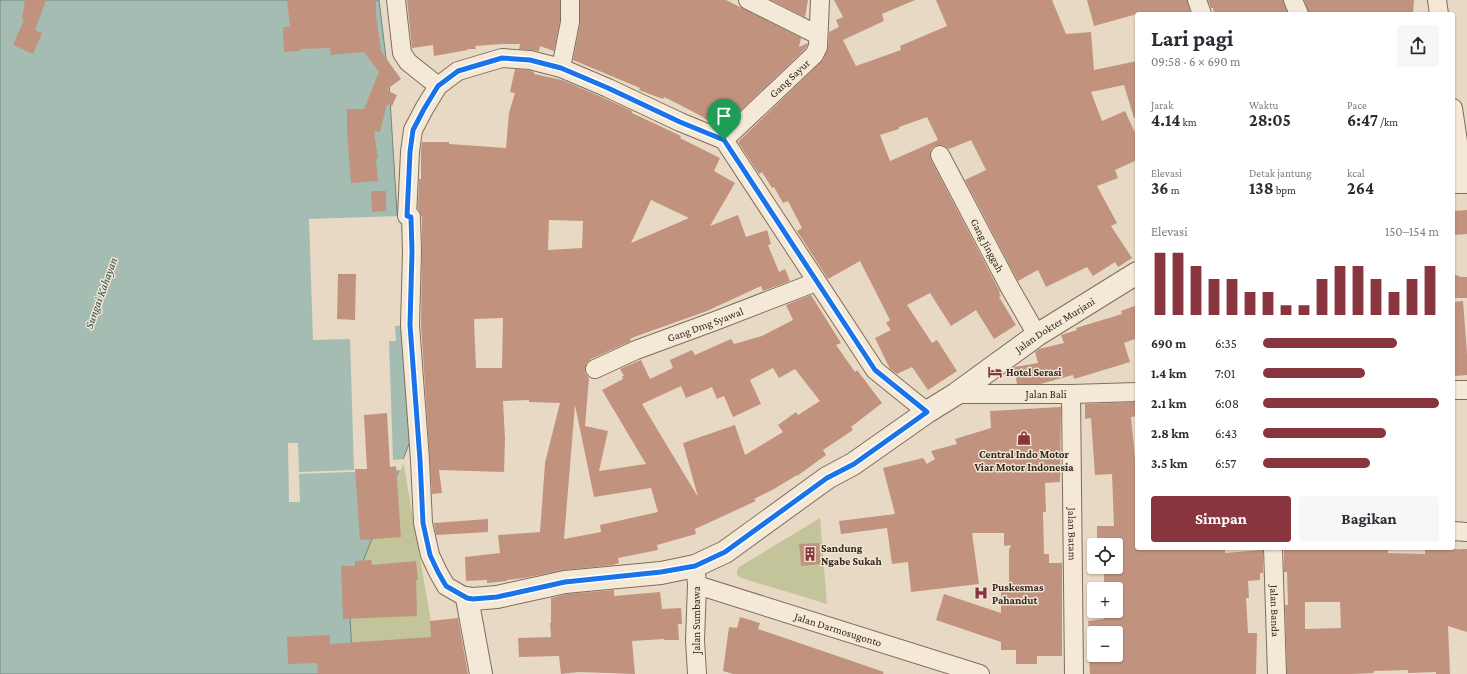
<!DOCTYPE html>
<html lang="id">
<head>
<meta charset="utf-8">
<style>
  :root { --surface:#fff; --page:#f7f7f7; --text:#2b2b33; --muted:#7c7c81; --accent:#88353f }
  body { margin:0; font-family:"Crimson Pro",serif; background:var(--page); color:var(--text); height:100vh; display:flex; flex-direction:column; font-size:15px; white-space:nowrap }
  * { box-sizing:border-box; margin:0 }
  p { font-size:13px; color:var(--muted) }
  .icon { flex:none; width:22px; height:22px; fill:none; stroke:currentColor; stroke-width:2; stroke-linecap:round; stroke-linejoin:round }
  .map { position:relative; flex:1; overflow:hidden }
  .sheet { position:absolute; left:1135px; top:12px; width:320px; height:538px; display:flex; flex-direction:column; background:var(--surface); border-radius:4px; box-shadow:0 1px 3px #0004 }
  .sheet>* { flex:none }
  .fabs { position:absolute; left:1087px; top:538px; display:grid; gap:8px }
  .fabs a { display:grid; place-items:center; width:36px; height:36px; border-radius:4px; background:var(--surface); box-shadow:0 1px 3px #0004; font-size:20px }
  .pin { position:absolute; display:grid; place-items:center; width:34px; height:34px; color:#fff; margin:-41px -17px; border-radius:50% 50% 50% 0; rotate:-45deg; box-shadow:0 0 4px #0007 }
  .pin .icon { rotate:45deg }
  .round { display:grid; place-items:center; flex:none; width:42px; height:42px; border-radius:4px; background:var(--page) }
  .overview { display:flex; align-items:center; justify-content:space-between; height:68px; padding:0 16px }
  h1 { font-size:22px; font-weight:700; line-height:30px }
  .figures { display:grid; grid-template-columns:repeat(3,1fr); gap:6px; height:68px; padding:4px 16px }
  .figures div { display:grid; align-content:center }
  .figures b { font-size:17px; font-weight:700 }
  .figures small { font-size:11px; font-weight:400 }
  .figures p { font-size:11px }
  .chart { height:112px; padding:8px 16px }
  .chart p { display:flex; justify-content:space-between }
  .chart svg { width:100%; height:72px; margin-top:4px; stroke:var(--accent); stroke-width:6 }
  .action { display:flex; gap:8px; margin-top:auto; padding:8px 16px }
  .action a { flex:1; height:46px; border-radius:4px; background:var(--accent); color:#fff; font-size:16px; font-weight:700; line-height:46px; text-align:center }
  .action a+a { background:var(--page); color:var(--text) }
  ul { padding:0 16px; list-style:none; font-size:13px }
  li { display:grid; grid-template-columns:64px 48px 1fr; align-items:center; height:30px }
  li i { height:10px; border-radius:5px; background:var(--accent) }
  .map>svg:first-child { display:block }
  .green { fill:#c4c49a }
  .water { fill:#a5bcb3; stroke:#6e887f }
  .pier { fill:#e8d9c4 }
  .building { fill:#c1937f; fill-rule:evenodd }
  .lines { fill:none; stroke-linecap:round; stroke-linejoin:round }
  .minor-casing { stroke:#806c5d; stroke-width:20 }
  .tertiary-casing { stroke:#806c5d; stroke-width:24 }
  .minor { stroke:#f4e8d6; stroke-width:18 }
  .tertiary { stroke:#f4e8d6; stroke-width:22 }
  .route-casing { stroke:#fff; stroke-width:8 }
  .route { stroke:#1a73e8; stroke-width:5 }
  .labels { text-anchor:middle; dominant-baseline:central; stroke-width:3; stroke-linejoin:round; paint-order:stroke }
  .street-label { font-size:11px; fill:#32261f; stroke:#f0e4d3 }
  .poi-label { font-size:11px; font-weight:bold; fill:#32261f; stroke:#f0e4d3; text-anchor:start }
  .water-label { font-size:12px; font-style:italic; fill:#30504a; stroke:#f0e4d3 }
</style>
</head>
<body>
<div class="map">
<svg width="1467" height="674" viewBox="0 0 1467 674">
  <rect width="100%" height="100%" fill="#e8d9c4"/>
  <!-- green -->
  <path class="green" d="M403,460l37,214h-87l-5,-77z
    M820,518l7,86 -86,-26 -4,-3v-4l2,-4z"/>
  <!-- water -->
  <path class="water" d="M0,0h379l10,83 22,356 -62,158 4,77h-353z"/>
  <!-- pier -->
  <path class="pier" d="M399,216l7,109 -11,1 1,15h-7l4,119 12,-1 -4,11 -102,4 1,28h-11l-1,-59h10l1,29 55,-2 -4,-131 -37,1 -4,-121z"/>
  <!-- building -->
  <path class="building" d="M25,0h21l-11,30 7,3 -9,21 -20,-9 11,-25 -2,-1z
    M287,0h89v15l5,36 20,28 -15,11 11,5 -5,11 -5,-2 -7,28 -6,-1 4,27 -2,1 2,22 -27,2 -4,-52v-22h17l15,-37 -15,-20 -33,3 -1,-7 -30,1v2l-16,1 -1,-25h7z
    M407,0h153v21l-6,30 -14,-5 -1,5 -20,-2 1,-5h-17l-28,2 1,3h-9l1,1 -34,6 -1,-11 -21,3z
    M580,0h146l75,38 -2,9 9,-4v1l-3,5 -83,79 -10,-4 -11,-8 -15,-8 -22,-11 -1,2 -24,-9 1,-2 -67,-28 7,-36z
    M771,0h37l-3,17z
    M834,0h81l-33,14 2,7 -41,19 13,26 45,-16 -1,-4 47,-20 -11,-26h116l14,34 25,-2 3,38 43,-9v57h-3l-10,-33 -33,7 11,29 23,-10 12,26v23l-22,10 3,8 -21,8 20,37 -6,3 21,32 -14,9 -3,-5 -22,14 -6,-9 -41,20 -8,-17 -20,11 -53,-101 21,-10 -15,-30 -22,9 -4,-3 -5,-1 -5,1 -4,3 -1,5 1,6 69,132 -1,1 2,3 -2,1 17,28 -22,14 -18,-29 -25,16 -21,-33 -23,12 25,38 5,-3 20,31 -29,19 -16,-23 -15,7 -7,-5 -15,-31 16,-8 -5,-7 4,-3 -30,-59 -32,18 -31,-48 5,-3 -14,-27 -5,2 -9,-16 -2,1 -10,-16 -3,2 -21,-32 85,-82 5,-12 1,-16 10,-5 -3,-7 7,-3zM927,117l11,23 -48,21 -10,-26 19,-6v-2z
    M1087,0h100l4,13 -54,1 -43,12z
    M1208,0h75l5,14h-74l-1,-6h-2z
    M1304,0h110l-1,14h-104z
    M515,69l13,1 6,2v2l28,6 42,18 28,13v2l49,23 -1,2 40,20 -6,13 21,12 -25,43 28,-11 8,22 21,-7 4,14 -3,1 11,27 6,-3 5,12 -27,10 -2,-5 -54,25 -70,25 -7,3 1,2 -40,18 -4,4 -2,5v5l4,5 -4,48 23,5 -9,40 47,-7 -44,-74 21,-11 -1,-3h2l-4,-7 21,-9 9,19 23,-11 -3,-8 22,-10 3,5 36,-16 3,5 28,-8 31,-16 -7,-15 25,-10 30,48 -5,2 19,27 2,-2 25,33 -31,24 2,3 -30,20 3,5 -29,21v-1l-23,14 -20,10 2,2 -61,28 1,5 -39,11 1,5 -40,8 1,5 -6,2 -49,5 -40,8 -17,2v1l-20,2v-3l-21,1 -1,-24 35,-4 -2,-18 42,-3 5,-69 15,-60 -31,-1v-2l-26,1 2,38 -1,33 -65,-2 3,23 -10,1 -11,-169 1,-73v-35l-4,-8 1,-30h2v-28l1,-9h27v2l57,4 3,-35 6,-20 -5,-1zM651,200l38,18 -58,25zM549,220l34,1 -1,27 -34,2zM503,318l-1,50h-26l-2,-49zM773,368l6,10 16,-9 25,32 -22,14 -2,-3 -18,13 5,7 -38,23 -10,-30 -52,18 15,54 -56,-93 39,-18 5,12 26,-11 5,12 7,-3 9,21 28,-13 -11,-24zM575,405l19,92 57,-9 7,24 -58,13 1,7 -37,7z
    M371,191h15v20l-14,1z
    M1467,210v24l-14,1v-24z
    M338,274h18l-1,46 -18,-1z
    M1453,274l8,3h6v21h-14z
    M1463,301l4,53v21l-12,1 -2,-25v-49z
    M1137,305v33l-13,5 6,19 -56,17 -1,-4 -33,9h-23l-3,-17 24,-4 -3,-11 4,-3 25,-6 -3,-8 16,-5 -1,-2 46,-14 -1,-3z
    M1137,402v14l-6,1 6,63v68h88v5l38,-3v23h-3v7l-12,1 1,17h-3l2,35h9l-1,41h-166l-2,-33h2l-2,-20 16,-2v-8h12v-22h-12v-21l-6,-1h18v-22h-19v-19h17l-2,-52 -17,1 -4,-57 -6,1v-15zM1094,633h22v22h-22z
    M1061,407l-1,75 -15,1 1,29h-3l1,42h5v9h13v93h-25v8h-21v-14h-15v-8l-65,-22 8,-26 57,19v-28h8v-35l2,-5 -7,1v-13h-32l7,51 -68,8 -3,-30 -16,2 -5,-36 -46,6 -2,-13 56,-7 -12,-46 40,-10 4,6 8,-5 -4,-8 26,-7 -2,-5 36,-11 -1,-17z
    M387,413l3,54 6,-1 5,71 -41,3 -5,-71h12l-3,-54z
    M488,519v13l-52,3 -2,-12z
    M819,543l2,21 -20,2 -2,-22z
    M1284,548h104v5l37,1v-4l42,-1v83l-19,-6 2,48h-14v-2l-28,1v-3l-34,1v2l-22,1h-65l-2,-69h3l-1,-33h-3zM1305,602h35l1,26 -36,1z
    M371,560l1,5 44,-4 2,19h-2l1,36 -74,3 -2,-53h14v-5z
    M614,590v6l46,-4 2,17 19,-1 1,16h-4l1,16h-15v-1l-32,2 3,33 -56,-2 -18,2 -2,-18 -40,1 -1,-19 33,-1 -1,-14h1v-25l16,-4z
    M740,617l20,6 -2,6 126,43 -1,2h-150l-10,-3 6,-44 8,1z
    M458,618l10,56h-150l-1,-11 -29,1 -1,-27 43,-2v9l101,-7 -1,-16z"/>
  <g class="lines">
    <defs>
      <g id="minor">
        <path d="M396,0l6,53 6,9 30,24"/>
        <path d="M748,0l70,35"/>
        <path d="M1197,0l5,14"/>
        <path d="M1293,0l6,14"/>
        <path d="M1437,0l2,14"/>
        <path d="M561,68l9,-46v-22"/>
        <path d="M1453,108l11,74"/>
        <path id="s1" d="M724,140l90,-85 4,-8 2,-47"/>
        <path id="s2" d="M940,155l70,133 27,47"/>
        <path id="s3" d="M595,369l41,-19 79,-29 101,-39"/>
        <path d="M1453,390h14"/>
        <path id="s4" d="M956,394h115l66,-2"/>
        <path id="s5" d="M1071,394l3,280"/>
        <path d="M1453,531l14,1"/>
        <path id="s6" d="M1273,548l4,126"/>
        <path d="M696,573l1,12 -2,55 2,34"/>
        <path id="s7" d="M697,585l283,89"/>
        <path d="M467,598l-21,-12 -8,-14 -8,-17 -7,-32 -3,-63 -10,-135 2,-73 -1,-35 -4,-1 3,-64 3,-22 11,-21 14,-23 20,-15 44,-13 28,2 31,8 47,20 72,34 44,18 151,230 52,42"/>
      </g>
      <g id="tertiary">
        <path d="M1453,182h14"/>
        <path id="s8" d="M481,674l-14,-76 6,1 24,-2 68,-15 96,-9 34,-7 30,-14 102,-74 26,-14 74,-52 29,-18 81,-59 100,-62"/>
      </g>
    </defs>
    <!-- minor casing -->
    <use href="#minor" class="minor-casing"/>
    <!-- tertiary casing -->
    <use href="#tertiary" class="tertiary-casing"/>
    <!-- minor -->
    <use href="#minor" class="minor"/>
    <!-- tertiary -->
    <use href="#tertiary" class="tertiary"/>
  </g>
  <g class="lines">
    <defs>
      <path id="route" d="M502,58l28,2 31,8 47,20 72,34 44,18 151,230 52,42 -73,52 -27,14 -102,74 -30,14 -34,6 -96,10 -68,15 -24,2 -6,-1 -21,-12 -8,-14 -8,-17 -7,-32 -3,-63 -10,-135 2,-73 -1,-35 -4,-1 3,-64 3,-22 11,-21 14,-23 20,-15z"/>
    </defs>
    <!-- route casing -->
    <use href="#route" class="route-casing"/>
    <!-- route -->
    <use href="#route" class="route"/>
  </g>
  <!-- icons -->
  <defs>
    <symbol id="hotel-bare" viewBox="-9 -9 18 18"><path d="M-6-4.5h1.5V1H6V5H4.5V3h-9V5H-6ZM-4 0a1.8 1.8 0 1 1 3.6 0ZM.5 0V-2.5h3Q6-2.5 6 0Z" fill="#88353f" stroke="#f0e4d3" stroke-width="2.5" paint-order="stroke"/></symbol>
    <symbol id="shop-bare" viewBox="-9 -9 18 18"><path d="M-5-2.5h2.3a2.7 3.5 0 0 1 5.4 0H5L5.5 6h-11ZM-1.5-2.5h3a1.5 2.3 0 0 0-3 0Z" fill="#88353f" stroke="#f0e4d3" stroke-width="2.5" paint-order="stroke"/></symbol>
    <symbol id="building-bare" viewBox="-9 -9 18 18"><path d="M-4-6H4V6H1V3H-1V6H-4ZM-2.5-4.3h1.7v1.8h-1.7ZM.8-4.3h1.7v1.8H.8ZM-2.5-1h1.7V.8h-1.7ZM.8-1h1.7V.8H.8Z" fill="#88353f" stroke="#f0e4d3" stroke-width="2.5" paint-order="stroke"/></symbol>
    <symbol id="hospital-bare" viewBox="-9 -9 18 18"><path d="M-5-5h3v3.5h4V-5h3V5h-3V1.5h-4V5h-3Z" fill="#88353f" stroke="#f0e4d3" stroke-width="2.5" paint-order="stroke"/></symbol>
  </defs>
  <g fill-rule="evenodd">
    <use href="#hotel-bare" x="985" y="362" width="20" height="20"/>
    <use href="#shop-bare" x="1014" y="428" width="20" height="20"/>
    <use href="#building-bare" x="800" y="544" width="20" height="20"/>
    <use href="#hospital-bare" x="971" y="583" width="20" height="20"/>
  </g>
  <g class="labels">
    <!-- street labels -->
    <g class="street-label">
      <text stroke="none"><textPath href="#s1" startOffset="90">Gang Sayur</textPath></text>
      <text stroke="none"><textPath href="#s2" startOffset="102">Gang Jinggah</textPath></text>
      <text stroke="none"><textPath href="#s3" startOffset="119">Gang Dmg Syawal</textPath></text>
      <text stroke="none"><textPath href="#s8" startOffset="742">Jalan Dokter Murjani</textPath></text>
      <text stroke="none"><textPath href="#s4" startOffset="90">Jalan Bali</textPath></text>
      <text stroke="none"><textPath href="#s5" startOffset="140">Jalan Batam</textPath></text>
      <text stroke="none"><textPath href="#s6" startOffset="63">Jalan Banda</textPath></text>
      <text transform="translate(696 620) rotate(-90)">Jalan Sumbawa</text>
      <text stroke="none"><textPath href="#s7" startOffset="148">Jalan Darmosugonto</textPath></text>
    </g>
    <!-- poi labels -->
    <g class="poi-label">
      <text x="1006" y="372">Hotel Serasi</text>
      <text x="1024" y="454" text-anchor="middle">Central Indo Motor<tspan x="1024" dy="13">Viar Motor Indonesia</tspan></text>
      <text x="821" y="548">Sandung<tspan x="821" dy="13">Ngabe Sukah</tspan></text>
      <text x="992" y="587">Puskesmas<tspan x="992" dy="13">Pahandut</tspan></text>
    </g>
    <!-- water labels -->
    <g class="water-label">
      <text transform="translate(101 293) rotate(-70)">Sungai Kahayan</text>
    </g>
  </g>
</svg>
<div class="fabs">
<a><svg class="icon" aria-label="locate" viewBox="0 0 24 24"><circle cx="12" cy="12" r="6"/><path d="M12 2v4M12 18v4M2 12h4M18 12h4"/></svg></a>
<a>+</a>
<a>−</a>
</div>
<div class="pin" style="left:724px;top:140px;background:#1e9e55"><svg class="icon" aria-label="arrive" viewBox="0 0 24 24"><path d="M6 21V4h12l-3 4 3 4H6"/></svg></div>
<section class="sheet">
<div class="overview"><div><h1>Lari pagi</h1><p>09:58 · 6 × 690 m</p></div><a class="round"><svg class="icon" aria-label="share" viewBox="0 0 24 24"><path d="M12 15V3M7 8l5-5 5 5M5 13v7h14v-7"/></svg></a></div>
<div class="figures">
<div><p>Jarak</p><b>4.14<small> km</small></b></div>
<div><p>Waktu</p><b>28:05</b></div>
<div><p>Pace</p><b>6:47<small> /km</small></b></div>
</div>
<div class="figures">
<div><p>Elevasi</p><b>36<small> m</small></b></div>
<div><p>Detak jantung</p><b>138<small> bpm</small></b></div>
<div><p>kcal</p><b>264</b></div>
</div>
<div class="chart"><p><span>Elevasi</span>150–154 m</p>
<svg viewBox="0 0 160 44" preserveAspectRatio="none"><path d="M5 44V6M15 44V6M25 44V14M35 44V22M45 44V22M55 44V30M65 44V30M75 44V38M85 44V38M95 44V22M105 44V14M115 44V14M125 44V22M135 44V30M145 44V22M155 44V14"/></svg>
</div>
<ul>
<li><b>690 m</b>6:35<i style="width:76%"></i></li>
<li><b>1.4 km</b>7:01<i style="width:58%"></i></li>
<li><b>2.1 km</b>6:08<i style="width:100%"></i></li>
<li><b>2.8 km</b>6:43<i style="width:70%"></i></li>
<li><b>3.5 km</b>6:57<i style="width:61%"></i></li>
</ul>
<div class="action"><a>Simpan</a><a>Bagikan</a></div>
</section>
</div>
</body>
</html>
